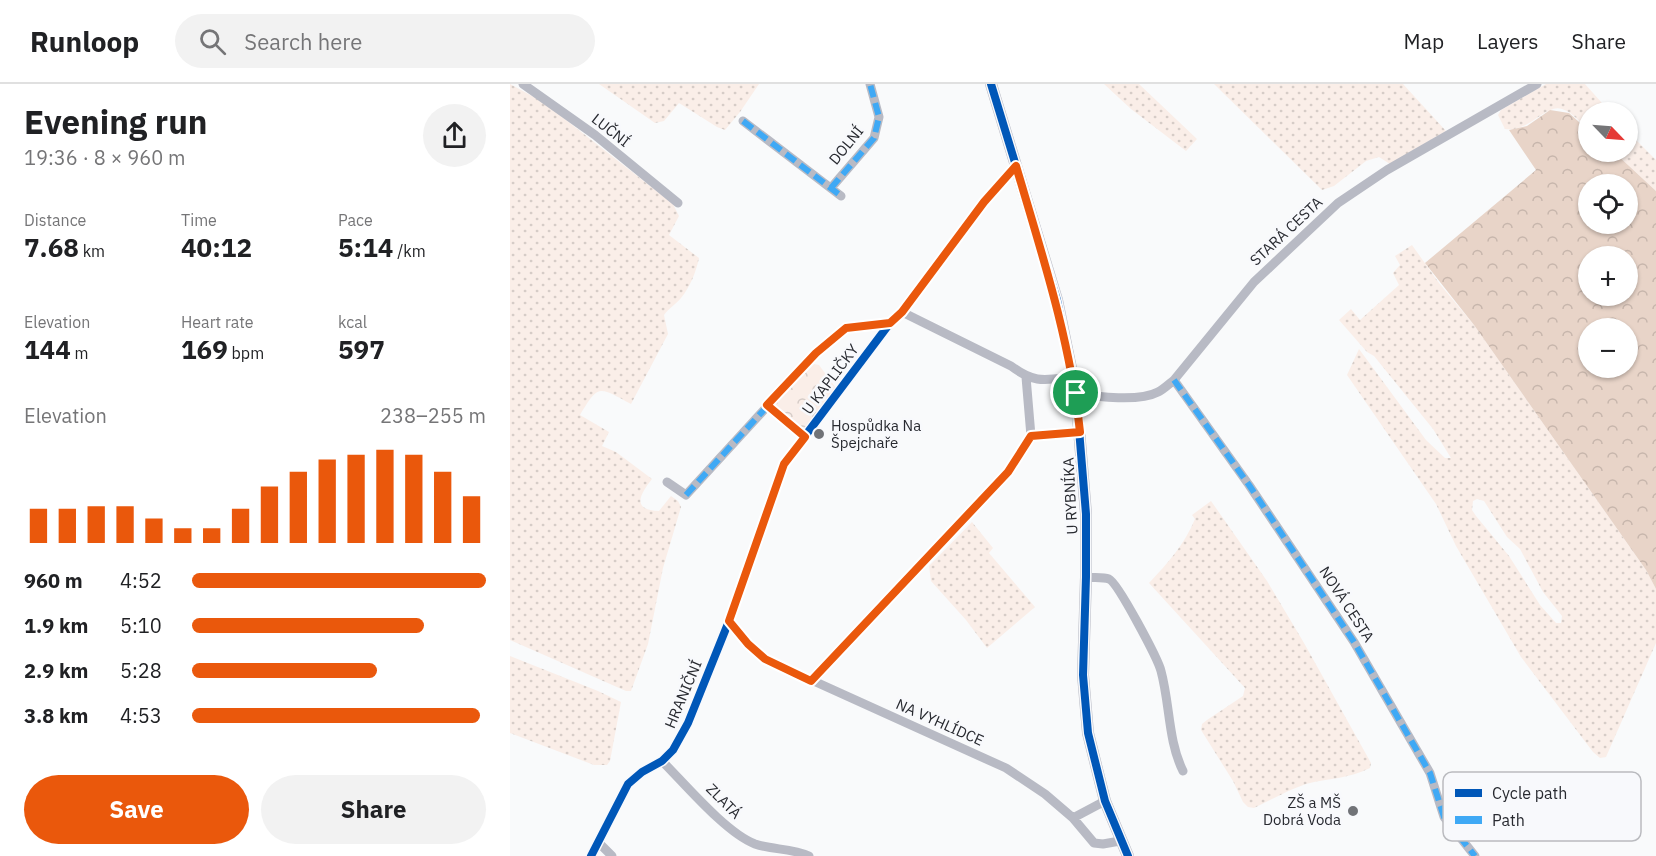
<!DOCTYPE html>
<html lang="en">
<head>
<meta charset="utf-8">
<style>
  :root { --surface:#fff; --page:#f2f2f2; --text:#202124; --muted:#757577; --line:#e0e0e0; --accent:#ea580c }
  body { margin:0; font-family:"IBM Plex Sans",sans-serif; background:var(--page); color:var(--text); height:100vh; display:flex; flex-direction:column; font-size:22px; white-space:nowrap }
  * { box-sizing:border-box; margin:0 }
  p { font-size:20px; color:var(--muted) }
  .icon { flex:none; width:33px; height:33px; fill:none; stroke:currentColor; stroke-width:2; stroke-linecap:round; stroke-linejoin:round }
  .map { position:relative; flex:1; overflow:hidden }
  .side { display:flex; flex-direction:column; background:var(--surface); width:510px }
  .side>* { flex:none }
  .needle { width:39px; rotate:115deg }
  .tools { position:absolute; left:1068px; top:18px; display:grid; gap:12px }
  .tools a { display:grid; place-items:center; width:60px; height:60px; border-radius:50%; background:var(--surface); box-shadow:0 2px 4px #0004; font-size:30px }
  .pin { position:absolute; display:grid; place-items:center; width:51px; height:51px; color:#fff; margin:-26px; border:3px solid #fff; border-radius:50%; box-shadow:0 2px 6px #0007 }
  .round { display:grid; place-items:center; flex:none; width:63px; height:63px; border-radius:32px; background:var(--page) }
  .summary { display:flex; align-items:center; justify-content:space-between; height:102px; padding:0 24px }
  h1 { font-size:33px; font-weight:700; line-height:45px }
  .figures { display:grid; grid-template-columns:repeat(3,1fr); gap:9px; height:102px; padding:6px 24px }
  .figures div { display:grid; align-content:center }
  .figures b { font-size:26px; font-weight:700 }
  .figures small { font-size:16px; font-weight:400 }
  .figures p { font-size:16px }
  .chart { height:168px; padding:12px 24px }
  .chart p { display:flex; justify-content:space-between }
  .chart svg { width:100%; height:108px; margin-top:6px; stroke:var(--accent); stroke-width:6 }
  .cta { display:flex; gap:12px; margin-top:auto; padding:12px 24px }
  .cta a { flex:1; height:69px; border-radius:36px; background:var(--accent); color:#fff; font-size:24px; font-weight:700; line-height:69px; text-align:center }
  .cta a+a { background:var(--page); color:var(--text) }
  ul { padding:0 24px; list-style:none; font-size:20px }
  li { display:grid; grid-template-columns:96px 72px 1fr; align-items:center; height:45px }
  li i { height:15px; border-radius:8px; background:var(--accent) }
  header { display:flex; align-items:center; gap:36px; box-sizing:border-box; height:84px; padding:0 30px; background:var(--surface); border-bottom:2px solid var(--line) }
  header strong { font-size:28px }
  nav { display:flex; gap:33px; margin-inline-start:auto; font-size:21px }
  .search { width:420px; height:54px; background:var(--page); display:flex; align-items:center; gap:15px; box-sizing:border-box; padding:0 21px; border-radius:33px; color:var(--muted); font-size:22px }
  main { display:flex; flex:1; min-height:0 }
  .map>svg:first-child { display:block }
  .grass { fill:url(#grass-dots); fill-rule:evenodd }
  .forest { fill:url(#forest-crowns); fill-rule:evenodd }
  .park { fill:url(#park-crowns) }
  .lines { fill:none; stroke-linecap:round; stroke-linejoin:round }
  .minor { stroke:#b8bac4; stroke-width:9 }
  .tertiary { stroke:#b8bac4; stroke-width:12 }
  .quiet { stroke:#3fa9f5; stroke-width:6; stroke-dasharray:12 6; stroke-linecap:butt }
  .cycleway-casing { stroke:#f8f9fc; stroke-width:11 }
  .cycleway { stroke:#0057b8; stroke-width:8 }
  .route-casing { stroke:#fff; stroke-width:12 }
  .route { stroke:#ea580c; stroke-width:8 }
  .poi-dot { fill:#717377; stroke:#f8f9fc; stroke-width:2 }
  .labels { text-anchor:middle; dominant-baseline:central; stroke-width:5; stroke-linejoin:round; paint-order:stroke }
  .street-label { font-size:15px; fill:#282a30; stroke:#f8f9fc }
  .poi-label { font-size:15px; fill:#282a30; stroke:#f8f9fc; text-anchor:start }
  .key { fill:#f8f9fc; stroke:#babbbf; stroke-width:1.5 }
  .key-label { font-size:16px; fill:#282a30 }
</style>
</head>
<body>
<header>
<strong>Runloop</strong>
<div class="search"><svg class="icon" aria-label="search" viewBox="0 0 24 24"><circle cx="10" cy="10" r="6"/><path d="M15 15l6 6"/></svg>Search here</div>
<nav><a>Map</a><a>Layers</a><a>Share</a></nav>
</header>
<main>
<section class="side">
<div class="summary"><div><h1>Evening run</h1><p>19:36 · 8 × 960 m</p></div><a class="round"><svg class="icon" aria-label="share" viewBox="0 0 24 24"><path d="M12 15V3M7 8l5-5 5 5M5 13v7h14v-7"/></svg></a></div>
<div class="figures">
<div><p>Distance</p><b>7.68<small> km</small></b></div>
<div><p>Time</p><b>40:12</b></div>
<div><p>Pace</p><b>5:14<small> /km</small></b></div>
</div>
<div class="figures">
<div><p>Elevation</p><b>144<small> m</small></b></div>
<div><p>Heart rate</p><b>169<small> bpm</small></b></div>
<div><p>kcal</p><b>597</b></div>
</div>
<div class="chart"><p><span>Elevation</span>238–255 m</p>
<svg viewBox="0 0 160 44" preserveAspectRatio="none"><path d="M5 44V30M15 44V30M25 44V29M35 44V29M45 44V34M55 44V38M65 44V38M75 44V30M85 44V21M95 44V15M105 44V10M115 44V8M125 44V6M135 44V8M145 44V15M155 44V25"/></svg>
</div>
<ul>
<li><b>960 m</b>4:52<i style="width:100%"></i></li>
<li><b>1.9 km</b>5:10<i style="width:79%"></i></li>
<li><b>2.9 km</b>5:28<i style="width:63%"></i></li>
<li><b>3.8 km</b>4:53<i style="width:98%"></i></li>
</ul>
<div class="cta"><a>Save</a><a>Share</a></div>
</section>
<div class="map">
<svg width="1146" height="772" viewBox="0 0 1146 772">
  <defs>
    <pattern id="grass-dots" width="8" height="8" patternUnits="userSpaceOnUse" patternTransform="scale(1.5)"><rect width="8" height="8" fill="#faeee8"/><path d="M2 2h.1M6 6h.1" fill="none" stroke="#d6ccc7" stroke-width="1.8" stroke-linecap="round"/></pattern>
    <pattern id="forest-crowns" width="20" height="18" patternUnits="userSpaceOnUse" patternTransform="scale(1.5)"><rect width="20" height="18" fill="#e8d4c8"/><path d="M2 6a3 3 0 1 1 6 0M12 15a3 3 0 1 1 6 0" fill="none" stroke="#c7b6ac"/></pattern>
    <pattern id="park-crowns" width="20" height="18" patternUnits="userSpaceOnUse" patternTransform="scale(1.5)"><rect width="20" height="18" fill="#faeee8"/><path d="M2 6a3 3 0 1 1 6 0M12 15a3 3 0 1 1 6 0" fill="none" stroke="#d6ccc7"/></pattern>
  </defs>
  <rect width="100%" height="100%" fill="#f9fafb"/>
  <!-- grass -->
  <path class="grass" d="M0,0l33,18 130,102 6,12 -10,19 30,23c-3,14 -9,29 -18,40 -5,6 -12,10 -17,17l4,19 -37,70c-32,-17 -32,-21 -51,11l29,17 -7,14 14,6 36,27c-12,15 -21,31 7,32l12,-15 7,5 3,6 -18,61 -15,76 -17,47h-5l-116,-51z
    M89,0h160l-19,28 -15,18 -8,-3 -38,-24 -15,18 -9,2z
    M594,0h35l58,55 -11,12 -55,-42z
    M704,0h189l43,47 -56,33 -11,-7 -13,4 -32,25 -12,4z
    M1036,0h39l25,28h-22v18c-7,-7 -16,-18 -26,-21 -16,-6 -33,24 -57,20l-7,-14 3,-5z
    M1118,48l28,28v31l-42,-39h14z
    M902,161l27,38 35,42 172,245 10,19v54l-50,114 -6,1 -7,-6 -72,-95 -65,-111 -20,-42 -89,-129 12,-26 67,91 19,18h6l-18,-29 -59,-73 -7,-4 -28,-32 12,-11 9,11 39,-35 -6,-12 7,-8 -5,-9zM967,415l7,2 23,36 13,12 23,43 19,24 -1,7h-5l-16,-18 -31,-49 -33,-40 -4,-6 1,-9z
    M701,417l56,80 37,62 67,120 -1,5c-21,11 -42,10 -64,16 -18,6 -35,16 -52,24l-6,-1 -5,-5 -10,-21 -32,-51 1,-6 5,-4 36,-24 2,-8 -96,-105c19,-20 35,-38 46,-64l-3,-4z
    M462,438l21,26 -4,5 46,54 -48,41 -21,-28 -35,-39 -2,-15z
    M0,572l88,35 23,11 -11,59 -3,4h-13l-84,-32z"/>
  <!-- forest -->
  <path class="forest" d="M1040,26l19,3 19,17v22h26l42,39v398l-10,-19 -172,-245 -49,-62 111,-93 -27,-40 18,-4zM1078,100h40v40h-40zM1078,172h40v40h-40zM1078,244h40v40h-40z"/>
  <!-- park -->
  <path class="park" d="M304,280l5,1 17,23 -31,42 -30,-25z"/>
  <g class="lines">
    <!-- minor -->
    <path class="minor" d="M13,0l72,51 83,68
      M233,37l98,75
      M321,104l43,-50 5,-21 -9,-33
      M392,228l109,54c24,18 34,14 62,11
      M516,293l5,59
      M664,296l75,105 105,157 76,131 14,44 31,39
      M566,309c22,4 63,9 82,-1 6,-3 11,-8 16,-12l80,-98 84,-79 49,-33 150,-86
      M257,321l38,32
      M157,398l19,13 130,-142 30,-25 44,-5
      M576,493c7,1 17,0 23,2 9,4 49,80 52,92 9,33 7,70 22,100
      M219,537l19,23 17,15 241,109 39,26 28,24 21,25 9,1 17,-3
      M301,597l197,-209 23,-36 49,-4
      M152,677c23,23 64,72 93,83 17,6 37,4 54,12
      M563,734l32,-17
      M89,759l13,13
      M81,772l37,-72 14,-12 20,-11 11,-11 15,-27 41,-102 55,-157 106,-141 12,-11 82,-109 32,-37"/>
    <!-- tertiary -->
    <path class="tertiary" d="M481,0l66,216 19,93 10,121v63l-3,98 5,58 17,68 23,55"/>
    <!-- quiet -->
    <path class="quiet" d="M233,37l98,75
      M321,104l43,-50 5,-21 -9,-33
      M664,296l75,105 105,157 76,131 14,44 31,39
      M257,321l38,32
      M176,411l130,-142 30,-25 44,-5"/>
    <defs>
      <path id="cycleway" d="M481,0l66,216 19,93 10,121v63l-3,98 5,58 17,68 23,55
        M81,772l37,-72 14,-12 20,-11 11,-11 15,-27 41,-102 55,-157 106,-141 12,-11 82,-109 32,-37"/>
    </defs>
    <!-- cycleway casing -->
    <use href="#cycleway" class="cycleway-casing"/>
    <!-- cycleway -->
    <use href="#cycleway" class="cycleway"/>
  </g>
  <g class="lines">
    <defs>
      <path id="route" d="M506,82c26,88 54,174 64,266l-49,4 -23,36 -197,209 -46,-22 -17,-15 -19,-23 55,-157 21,-27 -38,-32 49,-52 30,-25 44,-5 12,-11 82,-110z"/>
    </defs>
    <!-- route casing -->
    <use href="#route" class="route-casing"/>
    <!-- route -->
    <use href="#route" class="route"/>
  </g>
  <!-- markers -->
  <g class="poi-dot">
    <circle cx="309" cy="350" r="6"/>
    <circle cx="843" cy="727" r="6"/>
  </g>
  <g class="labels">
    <!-- street labels -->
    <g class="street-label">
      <text transform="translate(101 46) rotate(38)">LUČNÍ</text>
      <text transform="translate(336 61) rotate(-51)">DOLNÍ</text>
      <text transform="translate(776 147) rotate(-43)">STARÁ CESTA</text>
      <text transform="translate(320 295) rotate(-53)">U KAPLIČKY</text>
      <text transform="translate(560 412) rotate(-93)">U RYBNÍKA</text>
      <text transform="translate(837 520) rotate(57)">NOVÁ CESTA</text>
      <text transform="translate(173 610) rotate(-67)">HRANIČNÍ</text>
      <text transform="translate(430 638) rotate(24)">NA VYHLÍDCE</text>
      <text transform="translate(214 717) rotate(45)">ZLATÁ</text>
    </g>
    <!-- poi labels -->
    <g class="poi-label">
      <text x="321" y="341">Hospůdka Na<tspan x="321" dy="17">Špejchaře</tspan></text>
      <text x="831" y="718" text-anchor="end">ZŠ a MŠ<tspan x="831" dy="17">Dobrá Voda</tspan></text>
    </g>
  </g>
  <!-- legend -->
  <rect x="933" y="688" width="198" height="69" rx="9" class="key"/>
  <rect x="945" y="705" width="27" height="8" fill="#0057b8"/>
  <rect x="945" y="732" width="27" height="8" fill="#3fa9f5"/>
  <g class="key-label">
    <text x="982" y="715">Cycle path</text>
    <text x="982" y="742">Path</text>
  </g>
</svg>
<div class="tools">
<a><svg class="needle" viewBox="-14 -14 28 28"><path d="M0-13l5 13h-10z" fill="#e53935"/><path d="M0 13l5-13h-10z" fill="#757577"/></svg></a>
<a><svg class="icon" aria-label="locate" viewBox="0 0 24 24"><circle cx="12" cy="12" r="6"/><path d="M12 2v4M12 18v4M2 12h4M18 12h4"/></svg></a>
<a>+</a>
<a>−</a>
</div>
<div class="pin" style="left:566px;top:309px;background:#1e9e55"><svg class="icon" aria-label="arrive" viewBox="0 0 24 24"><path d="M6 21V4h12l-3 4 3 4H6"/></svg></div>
</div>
</main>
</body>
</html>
